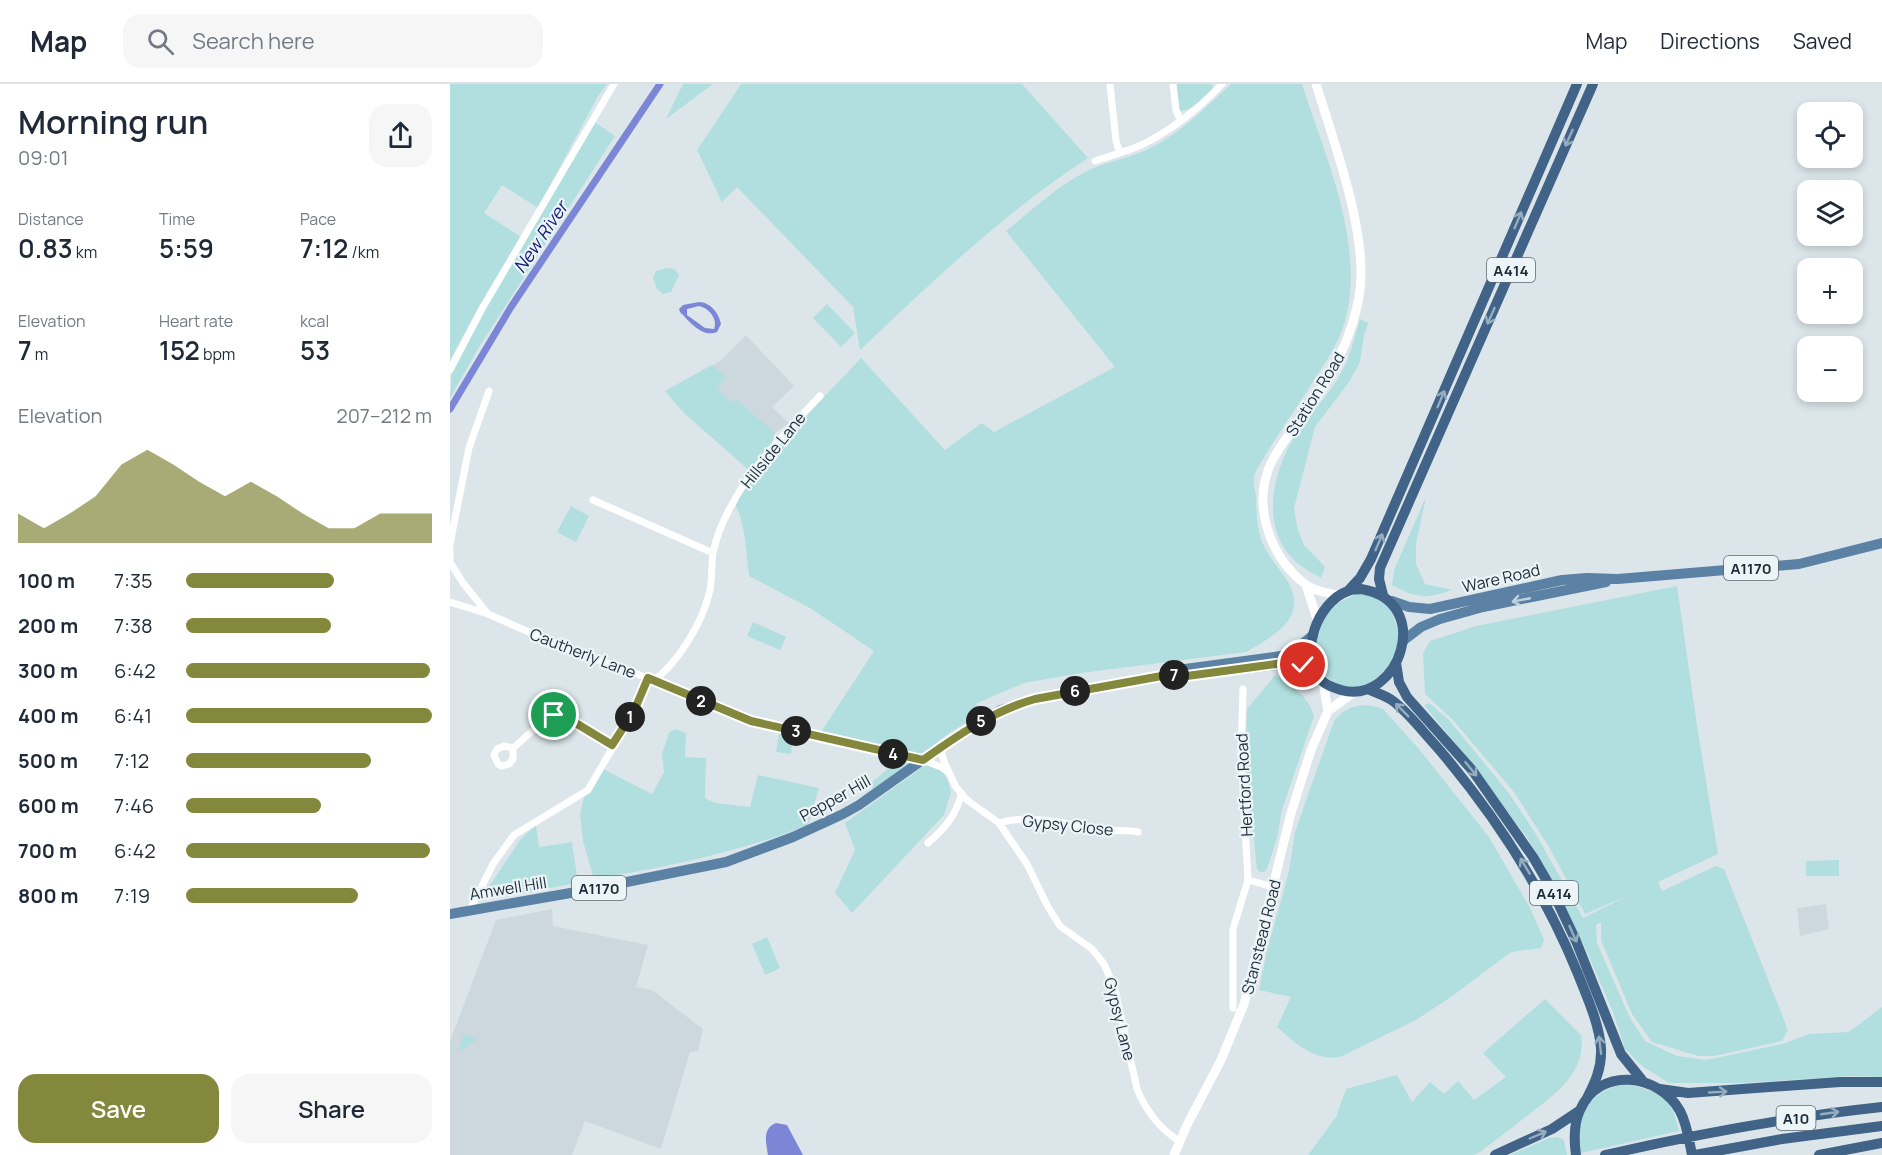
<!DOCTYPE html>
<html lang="en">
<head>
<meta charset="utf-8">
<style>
  :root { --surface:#fff; --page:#f6f6f7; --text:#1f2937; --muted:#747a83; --line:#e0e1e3; --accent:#84883d }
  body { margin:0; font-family:Manrope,sans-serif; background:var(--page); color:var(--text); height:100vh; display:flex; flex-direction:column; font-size:22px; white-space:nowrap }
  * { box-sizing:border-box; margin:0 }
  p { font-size:20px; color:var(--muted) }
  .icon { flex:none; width:33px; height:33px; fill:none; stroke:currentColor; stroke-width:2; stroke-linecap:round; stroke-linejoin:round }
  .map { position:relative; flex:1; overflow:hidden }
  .sheet { display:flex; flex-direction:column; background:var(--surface); width:450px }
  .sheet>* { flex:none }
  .fabs { position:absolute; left:1347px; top:18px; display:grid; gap:12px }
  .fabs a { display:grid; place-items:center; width:66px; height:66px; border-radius:12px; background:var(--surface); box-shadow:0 3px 9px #0003; font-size:30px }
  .pin { position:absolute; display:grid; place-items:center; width:51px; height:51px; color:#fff; margin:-26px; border:3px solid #fff; border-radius:50%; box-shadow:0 2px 6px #0007 }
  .km { position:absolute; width:30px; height:30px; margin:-15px; border-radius:50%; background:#222; color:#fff; font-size:16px; line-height:30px; text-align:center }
  .round { display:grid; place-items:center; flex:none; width:63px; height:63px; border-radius:18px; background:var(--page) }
  .head { display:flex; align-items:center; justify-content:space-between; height:102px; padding:0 18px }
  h1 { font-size:33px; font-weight:600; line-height:45px }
  .stats { display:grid; grid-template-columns:repeat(3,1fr); gap:9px; height:102px; padding:6px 18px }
  .stats div { display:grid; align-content:center }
  .stats b { font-size:26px; font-weight:600 }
  .stats small { font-size:16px; font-weight:400 }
  .stats p { font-size:16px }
  .chart { height:168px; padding:12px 18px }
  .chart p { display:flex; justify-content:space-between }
  .chart svg { width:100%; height:108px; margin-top:6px; fill:var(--accent); opacity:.7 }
  .primary-button { display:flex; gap:12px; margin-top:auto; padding:12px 18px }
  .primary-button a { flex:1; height:69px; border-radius:18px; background:var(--accent); color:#fff; font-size:24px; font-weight:600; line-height:69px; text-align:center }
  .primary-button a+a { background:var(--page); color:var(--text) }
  ul { padding:0 18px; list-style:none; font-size:20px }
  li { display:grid; grid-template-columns:96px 72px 1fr; align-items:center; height:45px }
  li i { height:15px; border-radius:8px; background:var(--accent) }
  header { display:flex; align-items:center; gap:36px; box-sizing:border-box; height:84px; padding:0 30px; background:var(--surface); border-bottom:2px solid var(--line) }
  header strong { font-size:28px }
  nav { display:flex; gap:33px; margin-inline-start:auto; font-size:21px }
  .search { width:420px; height:54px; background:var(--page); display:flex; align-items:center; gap:15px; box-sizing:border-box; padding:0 21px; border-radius:18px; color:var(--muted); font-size:22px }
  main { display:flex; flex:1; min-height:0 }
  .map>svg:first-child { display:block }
  .built { fill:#cdd8de }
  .green { fill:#b1dede }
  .water { fill:#7c86d6; fill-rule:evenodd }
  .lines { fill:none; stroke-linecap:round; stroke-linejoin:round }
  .canal { stroke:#7c86d6; stroke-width:7 }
  .minor { stroke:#fff; stroke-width:7 }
  .secondary { stroke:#fff; stroke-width:9 }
  .primary { stroke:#5b81a5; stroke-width:10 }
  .trunk { stroke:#406387; stroke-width:10 }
  .oneway { stroke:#96acbf }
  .oneway2 { stroke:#c0d2de }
  .route-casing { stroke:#fff; stroke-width:12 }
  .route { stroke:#84883d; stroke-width:8 }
  .labels { text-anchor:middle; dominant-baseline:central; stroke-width:4.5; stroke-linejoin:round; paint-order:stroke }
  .shield { fill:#ecf4f7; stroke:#5a6873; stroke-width:1.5 }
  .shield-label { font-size:15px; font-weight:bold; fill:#1c2c3a }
  .street-label { font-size:16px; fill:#1c2c3a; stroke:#ecf4f7 }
  .water-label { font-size:18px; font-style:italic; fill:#111b7b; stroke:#ecf4f7 }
</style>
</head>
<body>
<header>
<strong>Map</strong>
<div class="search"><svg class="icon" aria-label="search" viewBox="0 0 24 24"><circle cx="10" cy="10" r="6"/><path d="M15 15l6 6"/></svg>Search here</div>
<nav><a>Map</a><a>Directions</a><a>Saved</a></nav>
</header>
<main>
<section class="sheet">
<div class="head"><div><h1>Morning run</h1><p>09:01</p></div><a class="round"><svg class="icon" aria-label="share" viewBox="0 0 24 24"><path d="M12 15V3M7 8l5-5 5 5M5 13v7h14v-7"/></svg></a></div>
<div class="stats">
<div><p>Distance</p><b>0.83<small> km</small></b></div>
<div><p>Time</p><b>5:59</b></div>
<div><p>Pace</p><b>7:12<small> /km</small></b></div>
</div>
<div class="stats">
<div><p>Elevation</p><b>7<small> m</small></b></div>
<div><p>Heart rate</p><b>152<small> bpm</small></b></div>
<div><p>kcal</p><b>53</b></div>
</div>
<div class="chart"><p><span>Elevation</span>207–212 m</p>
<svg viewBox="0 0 160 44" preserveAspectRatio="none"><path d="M0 44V32L10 38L20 32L30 25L40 12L50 6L60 12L70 19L80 25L90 19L100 25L110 32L120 38L130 38L140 32L150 32L160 32V44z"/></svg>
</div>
<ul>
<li><b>100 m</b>7:35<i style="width:60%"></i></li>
<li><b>200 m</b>7:38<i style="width:59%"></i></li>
<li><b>300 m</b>6:42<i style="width:99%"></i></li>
<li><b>400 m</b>6:41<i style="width:100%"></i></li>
<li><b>500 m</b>7:12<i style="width:75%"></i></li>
<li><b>600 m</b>7:46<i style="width:55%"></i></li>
<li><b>700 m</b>6:42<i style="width:99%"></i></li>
<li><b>800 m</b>7:19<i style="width:70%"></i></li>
</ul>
<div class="primary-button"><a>Save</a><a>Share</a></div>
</section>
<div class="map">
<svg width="1432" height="1071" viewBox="0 0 1432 1071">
  <rect width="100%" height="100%" fill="#dce6ea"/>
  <!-- built -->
  <path class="built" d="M296,251l48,51 -22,21 17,16 -14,10 -3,11 -23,26 -65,-57 -19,-22 55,-30z
    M1376,820l3,25 -29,7 -3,-28z
    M102,825l1,17 95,19 -12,42 16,3 51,39 -5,22 -8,1 -29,97 -76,-28 -13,34h-122v-114l46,-121z"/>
  <!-- green -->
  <path class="green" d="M0,0h157l-9,12 -60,112 -36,-23 -18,28 37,24 -42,69 -29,54z
    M233,0h30l-47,35z
    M291,0h281l66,74c-83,54 -156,124 -228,192l-7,-43 -116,-120 -15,15 -25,-52z
    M726,0h35l3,3c-9,9 -20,23 -33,24l-2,-2z
    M781,0h71c23,72 64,161 43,237 -7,26 -25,49 -39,72 -8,12 -51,75 -52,84 -1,6 1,12 2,18 1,19 0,36 9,53 6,12 16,22 23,34 21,36 -15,54 -42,70l-165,21 -57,10 -49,21 11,7 -37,22 -29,23c-34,-4 -65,-17 -99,-24l53,-81 -64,-43 -61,-32c-3,-24 -3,-50 -14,-72 30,-52 85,-101 126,-146l84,92 37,-27 12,9 121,-65 -109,-136c25,-20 51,-45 81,-60 18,-9 38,-12 57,-20 34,-15 60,-42 87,-67z
    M143,37l22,15 -136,211 -29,51 2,-26 21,-41z
    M216,184l9,1 4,6 -8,17 -8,2 -6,-5 -4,-11 3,-7z
    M377,220l28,29 -14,14 -28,-29z
    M910,235l8,4 -4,12 -4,27 -11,20 -34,45 -21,81 3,19 7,18 21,22 -4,11c-10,-6 -22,-12 -30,-21 -31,-34 -17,-87 4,-122 13,-19 30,-36 42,-55 12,-19 17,-40 23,-61z
    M262,281l14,12 -9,11 15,15 4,-4 39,34 -3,11 -23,26 -65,-57 -19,-22z
    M976,413l-10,47v20l9,20 27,6c-25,9 -37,8 -60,-5l2,-15z
    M121,422l18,10 -13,26 -19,-10z
    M1227,502l22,153 19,115 -60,28 4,9 54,-25 8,3 64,161 -6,11 -68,15h-16l-46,-14 -20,-28 -31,-74v-18l-5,3 1,18 33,75 15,23 32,15 29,4 76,-16 28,-10 39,-2 33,-25v70l-31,-1 -108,7h-74l-27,-17 -17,-17 -12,-37 -27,-62 -31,-63 -27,-48 -49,-66 -55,-68 5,-2 20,17 59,72 26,39 49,87 46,-23 -44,19 -36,-67 -35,-55 -61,-72 -28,-26 -2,-41 7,-12 46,-15z
    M907,510l13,1 21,13 9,29 -1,7 -14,28 -21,15h-19l-12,-5 -9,-8 -6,-10 -3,-17 6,-20 6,-14 8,-9z
    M303,538l33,15 -6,13 -33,-14z
    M825,591c16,9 34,22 39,41l-32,94 -5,28 -10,31 -3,3h-4l-3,-3 -11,-104 1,-56z
    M911,621l12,1 10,3 36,40 70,88 41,71 14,32 -3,8 -30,4 -60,45 -35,23 -76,37c-26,4 -45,-14 -63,-30l14,-30 -32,-7 7,-35 23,-84 6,-39 39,-111c8,-10 14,-13 27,-16z
    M225,645l11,4 -1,24 21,1 -1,40 10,5 35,4 8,-32 61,13 -11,37c-69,27 -140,42 -214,54l-11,-38 -3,-27 4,-17 6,-5 13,-23 49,25 12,-22 -2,-18 7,-21z
    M329,649l14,2 -2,19 -15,-2z
    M449,675l11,2 -1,4 -36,25 -3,-6z
    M477,680l15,6 5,9 4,13 -7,23 -92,98 -17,-20 20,-43 -10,-27z
    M86,741l3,22 33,-5 6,41 -98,17 40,-60z
    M1389,776v16h-33v-15z
    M317,853l13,31 -15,7 -13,-31z
    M1095,915l36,36c6,38 -27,60 -53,80 -16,13 -32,25 -48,37l-7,3h-165l28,-38 10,-28 51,-14 15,27 18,-20 14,12 14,-13 16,19 32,-23 -23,-24z
    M17,951l11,4 -16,11 -3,-1 4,-13z
    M1174,1000c32,6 48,11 55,47l-98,22c-8,-36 7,-61 43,-69z
    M1107,1053l7,3 3,15h-57l39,-17z"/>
  <!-- water -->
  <path class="water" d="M249,218c11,0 20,11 22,22l-4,8c-15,6 -27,-10 -37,-20l-1,-3 4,-4zM249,222c10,2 19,13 15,23l-9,-1 -18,-13v-6z
    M326,1039l11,2 16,30h-35c-2,-12 -6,-27 8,-32z"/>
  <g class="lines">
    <!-- canal -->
    <path class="canal" d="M0,325l61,-102 149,-223"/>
    <!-- minor -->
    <path class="minor" d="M660,0l6,57 4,12
      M723,0l3,26 4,9
      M645,77c14,-5 30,-9 44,-15 29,-13 61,-38 83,-62
      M0,286l33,-63 131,-223
      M143,416l120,53
      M0,460l19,-96 20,-57
      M0,463v14
      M0,478l13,21 25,31
      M0,518l38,12 84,37 58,20 121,50 172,39 18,7 7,5
      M203,597c25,-18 49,-58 56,-87 4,-14 2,-28 4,-41 3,-15 9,-30 16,-43 22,-44 58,-79 91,-114
      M63,664l-9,-2 -7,3 -3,6 4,9 4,2 7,-2 4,-5v-11c13,-10 36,-37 51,-32l48,29
      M490,664l5,16 11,23 11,13 32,23 28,41 21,43 12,19 32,23 12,15 11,25 22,100c9,22 22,39 42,52
      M549,739c31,-10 74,3 106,7 11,1 22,0 33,2
      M478,759c16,-14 28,-27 33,-48
      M798,796l25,7
      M20,826l23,-46 21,-29 74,-45 46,-79 14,-33
      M783,924v-79l15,-49 -7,-126 2,-65"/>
    <!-- secondary -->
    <path class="secondary" d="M866,0c18,59 54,154 43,213 -7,38 -24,73 -46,104 -13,20 -30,39 -41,60 -21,42 -3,95 33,123 10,8 22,8 34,12
      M856,501l12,37
      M873,598l5,29
      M724,1071l13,-30 34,-65 23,-56 47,-191 20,-63 17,-39 26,-19"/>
    <!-- primary -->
    <path class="primary" d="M942,517l17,6 21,2 132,-29 25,-2 31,1 181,-15 83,-21
      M954,556l17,-13 19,-8 43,-12 123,-25
      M722,591l15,1 105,-13 11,2 13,8
      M0,830l132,-23 144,-29 67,-25 50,-23 16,-9 96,-68 46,-27 34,-11 132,-24 18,-6 96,-13 10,-3 22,-18"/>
    <!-- trunk -->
    <path class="trunk" d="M911,505c75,12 38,117 -20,101 -7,-2 -15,-5 -20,-10 -23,-25 -4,-78 27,-89 4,-2 9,-1 13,-2z
      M898,507l12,-13 11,-19 206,-475
      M933,511l-4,-16 1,-11 213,-484
      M946,579l3,19 8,15 65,73 61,87 18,31 25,53 45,113 21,26
      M918,605c8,4 17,6 25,12 16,12 30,31 44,46 59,69 107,143 141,227 9,23 21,49 23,74 1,20 -6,35 -15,52
      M1210,1005l28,4 152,-11h42
      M1045,1071l57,-26 27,-18
      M1126,1071c-2,-14 -2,-32 4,-45 19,-44 79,-37 100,1 7,13 9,29 12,44
      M1155,1071c92,-21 184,-38 277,-48
      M1245,1071l87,-16 100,-13
      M1369,1071l63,-12"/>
  </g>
  <!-- one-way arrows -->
  <defs><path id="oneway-shaft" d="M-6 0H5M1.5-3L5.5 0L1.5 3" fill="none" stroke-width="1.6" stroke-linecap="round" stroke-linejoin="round" transform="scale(1.5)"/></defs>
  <g class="oneway">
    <use href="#oneway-shaft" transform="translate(1119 54) rotate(114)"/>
    <use href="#oneway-shaft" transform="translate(1068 136) rotate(-67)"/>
    <use href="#oneway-shaft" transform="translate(1041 232) rotate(114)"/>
    <use href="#oneway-shaft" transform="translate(991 315) rotate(-67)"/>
    <use href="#oneway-shaft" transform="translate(929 458) rotate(-67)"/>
    <use href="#oneway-shaft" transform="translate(952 626) rotate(-135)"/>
    <use href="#oneway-shaft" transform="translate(1021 685) rotate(51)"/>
    <use href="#oneway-shaft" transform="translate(1075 782) rotate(-121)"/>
    <use href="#oneway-shaft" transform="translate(1123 850) rotate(66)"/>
    <use href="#oneway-shaft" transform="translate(1150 961) rotate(-97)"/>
    <use href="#oneway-shaft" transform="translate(1268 1008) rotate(-3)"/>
    <use href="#oneway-shaft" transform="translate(1380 1029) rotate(-8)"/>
    <use href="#oneway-shaft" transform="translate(1088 1051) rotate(-23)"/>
  </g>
  <use class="oneway2" href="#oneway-shaft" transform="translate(1071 516) rotate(169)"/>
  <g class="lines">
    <defs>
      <path id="route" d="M104,631l10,1 48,29 22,-34 14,-33 103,43 172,39c35,-25 70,-49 112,-61l132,-24 20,1 96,-13 20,2"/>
    </defs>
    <!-- route casing -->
    <use href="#route" class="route-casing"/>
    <!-- route -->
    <use href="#route" class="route"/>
  </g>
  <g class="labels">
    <!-- shield labels -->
    <g class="shield">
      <rect x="1037" y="174" width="48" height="24" rx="4.5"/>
      <rect x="1274" y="472" width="54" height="24" rx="4.5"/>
      <rect x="122" y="792" width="54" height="24" rx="4.5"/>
      <rect x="1080" y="797" width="48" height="24" rx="4.5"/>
      <rect x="1326.5" y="1022" width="39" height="24" rx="4.5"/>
    </g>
    <g class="shield-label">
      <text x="1061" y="186">A414</text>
      <text x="1301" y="484">A1170</text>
      <text x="149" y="804">A1170</text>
      <text x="1104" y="809">A414</text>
      <text x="1346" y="1034">A10</text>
    </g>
    <!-- street labels -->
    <g class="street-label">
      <text transform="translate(865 310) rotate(-58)">Station Road</text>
      <text transform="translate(323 366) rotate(-51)">Hillside Lane</text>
      <text transform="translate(1051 494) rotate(-13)">Ware Road</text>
      <text transform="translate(133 569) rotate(21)">Cautherly Lane</text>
      <text transform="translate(794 701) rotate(-93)">Hertford Road</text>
      <text transform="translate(385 714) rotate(-29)">Pepper Hill</text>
      <text transform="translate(618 741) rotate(6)">Gypsy Close</text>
      <text transform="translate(58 804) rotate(-9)">Amwell Hill</text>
      <text transform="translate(811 853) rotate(-76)">Stanstead Road</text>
      <text transform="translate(670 935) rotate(76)">Gypsy Lane</text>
    </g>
    <!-- water labels -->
    <g class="water-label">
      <text transform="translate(90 153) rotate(-56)">New River</text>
    </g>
  </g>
</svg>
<div class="fabs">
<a><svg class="icon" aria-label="locate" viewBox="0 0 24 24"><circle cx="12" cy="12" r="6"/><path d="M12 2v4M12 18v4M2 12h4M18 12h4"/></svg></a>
<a><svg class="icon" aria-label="layers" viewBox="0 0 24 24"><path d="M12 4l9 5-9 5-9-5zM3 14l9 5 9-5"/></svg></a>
<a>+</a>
<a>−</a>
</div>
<div class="pin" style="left:104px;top:631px;background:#1e9e55"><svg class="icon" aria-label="arrive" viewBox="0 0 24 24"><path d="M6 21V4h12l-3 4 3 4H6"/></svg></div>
<div class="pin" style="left:853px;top:581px;background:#d93025"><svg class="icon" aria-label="check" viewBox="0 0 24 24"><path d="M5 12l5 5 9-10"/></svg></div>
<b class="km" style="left:180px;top:633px">1</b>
<b class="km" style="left:251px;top:617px">2</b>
<b class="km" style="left:346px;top:647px">3</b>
<b class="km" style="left:443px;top:670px">4</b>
<b class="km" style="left:531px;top:637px">5</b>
<b class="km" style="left:625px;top:607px">6</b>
<b class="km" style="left:724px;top:591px">7</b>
</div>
</main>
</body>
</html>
